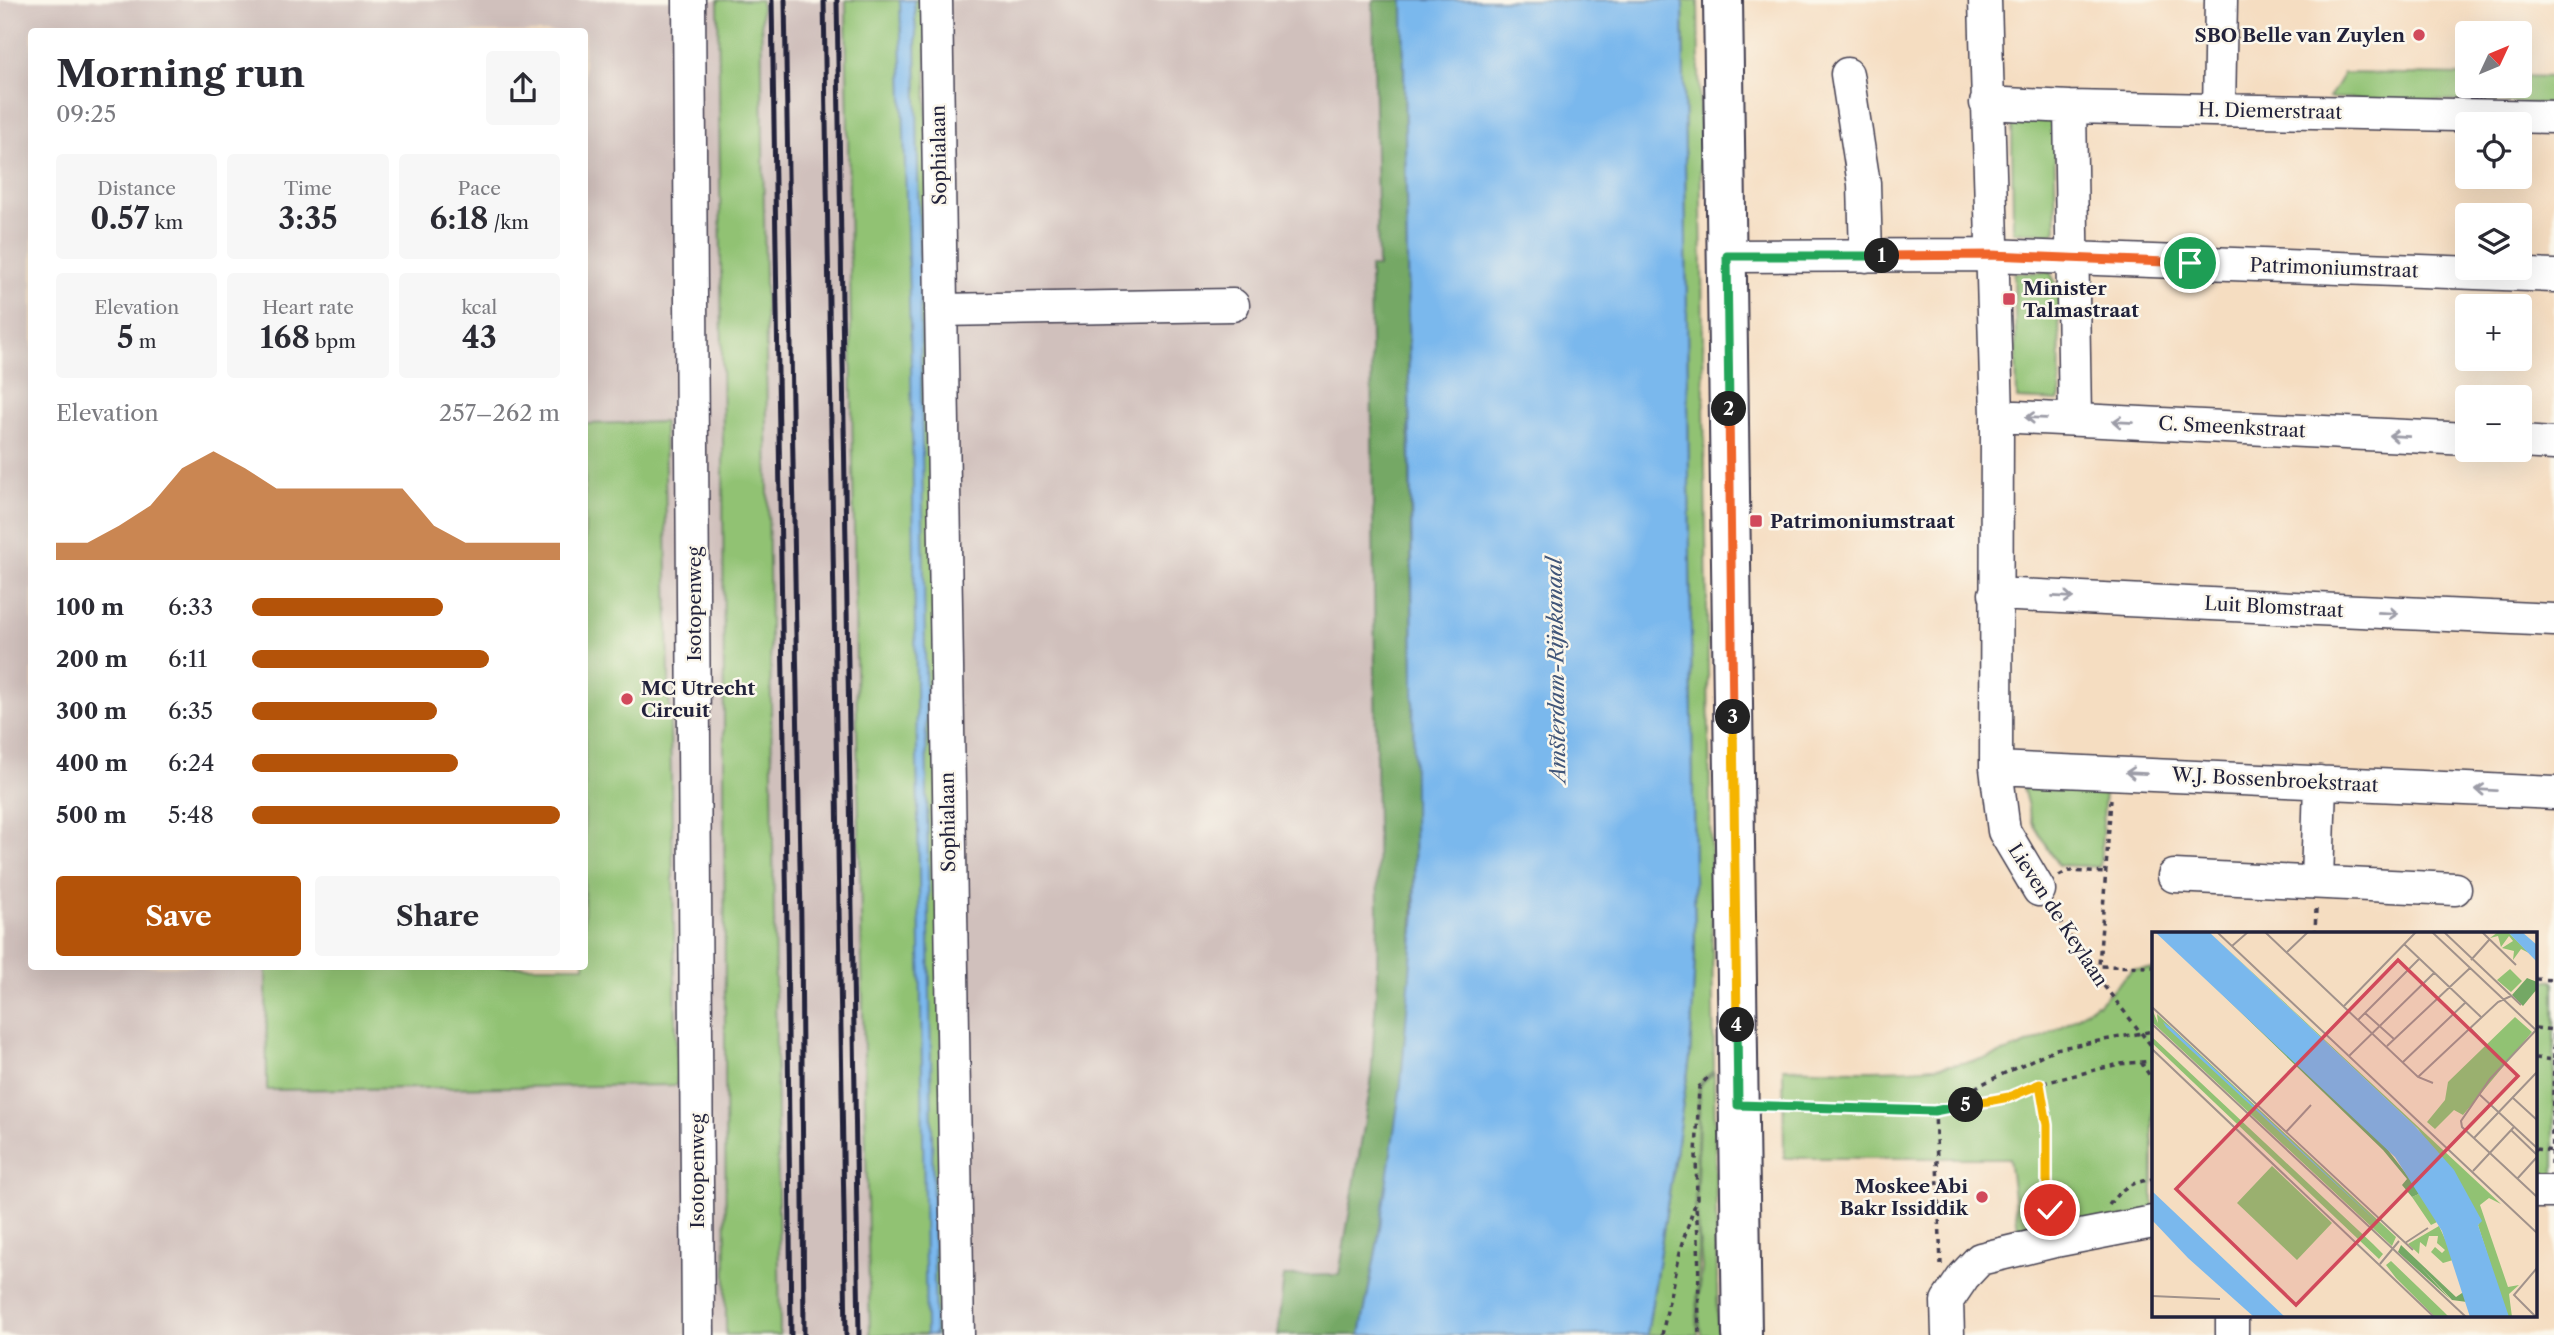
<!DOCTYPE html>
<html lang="en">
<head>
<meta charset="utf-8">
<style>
  :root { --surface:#fff; --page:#f7f7f7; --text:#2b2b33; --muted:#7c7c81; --accent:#b45309 }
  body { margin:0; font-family:"Libre Caslon Text",serif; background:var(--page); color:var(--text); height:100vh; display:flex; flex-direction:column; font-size:26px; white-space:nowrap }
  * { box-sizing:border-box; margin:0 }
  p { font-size:23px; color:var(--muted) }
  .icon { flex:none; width:38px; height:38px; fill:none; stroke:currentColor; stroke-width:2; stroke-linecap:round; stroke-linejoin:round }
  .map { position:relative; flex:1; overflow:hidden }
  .side { position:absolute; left:28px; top:28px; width:560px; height:942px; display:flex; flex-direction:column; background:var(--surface); border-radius:7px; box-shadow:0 7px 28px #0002 }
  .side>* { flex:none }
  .needle { width:46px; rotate:46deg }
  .tools { position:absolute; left:2455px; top:21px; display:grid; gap:14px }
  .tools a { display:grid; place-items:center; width:77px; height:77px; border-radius:7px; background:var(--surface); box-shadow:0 7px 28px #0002; font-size:35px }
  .pin { position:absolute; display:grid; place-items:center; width:60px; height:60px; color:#fff; margin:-30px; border:4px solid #fff; border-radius:50%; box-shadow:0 2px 7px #0007 }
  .km { position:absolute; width:35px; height:35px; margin:-18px; border-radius:50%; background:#222; color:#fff; font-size:19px; line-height:35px; text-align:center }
  .round { display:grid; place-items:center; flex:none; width:74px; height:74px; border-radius:7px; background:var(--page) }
  .headline { display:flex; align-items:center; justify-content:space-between; height:119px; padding:0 28px }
  h1 { font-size:38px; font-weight:700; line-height:52px }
  .figures { display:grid; grid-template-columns:repeat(3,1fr); gap:10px; height:119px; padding:7px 28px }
  .figures div { display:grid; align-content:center; border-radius:7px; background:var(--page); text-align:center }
  .figures b { font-size:30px; font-weight:700 }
  .figures small { font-size:19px; font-weight:400 }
  .figures p { font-size:19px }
  .chart { height:196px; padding:14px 28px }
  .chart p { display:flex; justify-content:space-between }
  .chart svg { width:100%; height:126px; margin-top:7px; fill:var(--accent); opacity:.7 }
  .action { display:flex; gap:14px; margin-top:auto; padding:14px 28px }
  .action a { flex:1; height:80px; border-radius:7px; background:var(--accent); color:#fff; font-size:28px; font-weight:700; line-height:80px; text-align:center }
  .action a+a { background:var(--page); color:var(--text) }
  ul { padding:0 28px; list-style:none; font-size:23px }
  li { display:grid; grid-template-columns:112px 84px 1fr; align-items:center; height:52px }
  li i { height:18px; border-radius:9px; background:var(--accent) }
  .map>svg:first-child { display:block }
  .industrial { fill:#d0c0bc; fill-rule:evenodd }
  .green { fill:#91c273; stroke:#5a7257; stroke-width:2 }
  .forest { fill:#74a865; stroke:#4b6550; stroke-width:2 }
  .water { fill:#7ab8ed; stroke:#4e6d94; stroke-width:2 }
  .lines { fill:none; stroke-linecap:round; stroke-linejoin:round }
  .minor-casing { stroke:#423e4f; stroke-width:35 }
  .major-casing { stroke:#423e4f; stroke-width:42 }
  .path { stroke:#423e4f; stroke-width:3.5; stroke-dasharray:5 5; stroke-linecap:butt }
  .minor { stroke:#fff; stroke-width:32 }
  .major { stroke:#fff; stroke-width:38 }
  .rail { stroke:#22223b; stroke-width:5 }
  .oneway { stroke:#9c9ca7 }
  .split-1-casing { stroke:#fff; stroke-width:14 }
  .split-2-casing { stroke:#fff; stroke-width:14 }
  .split-3-casing { stroke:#fff; stroke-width:14 }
  .split-4-casing { stroke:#fff; stroke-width:14 }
  .split-5-casing { stroke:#fff; stroke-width:14 }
  .split-6-casing { stroke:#fff; stroke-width:14 }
  .split-1 { stroke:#f0652b; stroke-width:9 }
  .split-2 { stroke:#22a559; stroke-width:9 }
  .split-3 { stroke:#f0652b; stroke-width:9 }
  .split-4 { stroke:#f5b400; stroke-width:9 }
  .split-5 { stroke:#22a559; stroke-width:9 }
  .split-6 { stroke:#f5b400; stroke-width:9 }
  .poi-dot { fill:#d1495b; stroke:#fbf7ec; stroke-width:2.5 }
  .labels { text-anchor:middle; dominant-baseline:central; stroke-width:5; stroke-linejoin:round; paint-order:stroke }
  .poi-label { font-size:19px; font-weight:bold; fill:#22223b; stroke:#fbf7ec; text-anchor:start }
  .street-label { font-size:19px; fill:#22223b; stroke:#fbf7ec }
  .water-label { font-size:21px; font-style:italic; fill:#415679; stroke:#fbf7ec }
  .inset-road { fill:none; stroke:#a1928b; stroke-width:2 }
  .view { fill:#d1495b; fill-opacity:0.15; stroke:#d1495b; stroke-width:3.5 }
  .inset-edge { fill:none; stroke:#22223b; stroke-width:3.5 }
</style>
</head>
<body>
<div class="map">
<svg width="2554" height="1335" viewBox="0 0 2554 1335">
  <rect width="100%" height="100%" fill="#fbf7ec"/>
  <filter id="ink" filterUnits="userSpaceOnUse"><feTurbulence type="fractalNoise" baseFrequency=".0143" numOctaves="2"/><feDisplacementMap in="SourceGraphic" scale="14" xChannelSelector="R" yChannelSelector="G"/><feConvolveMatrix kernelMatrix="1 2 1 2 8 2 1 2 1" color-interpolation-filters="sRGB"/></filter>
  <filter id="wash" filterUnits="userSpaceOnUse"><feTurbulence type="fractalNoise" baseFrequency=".00686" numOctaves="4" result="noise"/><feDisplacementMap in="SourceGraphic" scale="28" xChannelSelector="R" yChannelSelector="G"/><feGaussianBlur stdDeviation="1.57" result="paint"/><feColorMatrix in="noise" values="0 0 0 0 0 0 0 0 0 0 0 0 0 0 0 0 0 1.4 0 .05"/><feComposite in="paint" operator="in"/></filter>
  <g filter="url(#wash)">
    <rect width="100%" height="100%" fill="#f5ddc1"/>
    <!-- industrial -->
    <path class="industrial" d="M0,0h1373l5,267 -8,1 6,295 1,413 -6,108 -32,191 -54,1 -8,59h-1277zM32,32h552v934h-552z"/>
    <!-- green -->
    <path class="green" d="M718,0h43l19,1335h-54l-3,-892z
      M846,0h79l22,1335h-77l-13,-602z
      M1683,0h15l16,1071 -10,7 -5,8 -4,120 1,4 4,-123 4,-6 10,-8 4,262h-17l-3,-27 4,-40 -5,-55 2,55 -2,38 1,29h-51l43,-277 5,-102z
      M2344,73l123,2 1,11h52v-10l34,1v27l-225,-6z
      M2054,114l2,115 -3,4 -40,-1 -1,-108 7,-8z
      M2050,272l9,17 1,107 -2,5 -41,-2 -3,-126z
      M664,422l13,663 -410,5 -1,-124h318l1,-542z
      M2023,788l82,4 -5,75 -42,-2 -26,-43z
      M2133,969h20v243l-134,25 -10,-79h-225l-1,-90c116,3 217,12 313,-65l2,1z
      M2535,980l19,1v196l-19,1z"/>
    <!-- forest -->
    <path class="forest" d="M1373,0h30l12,808c0,92 -4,184 -13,276 -10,84 -26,168 -42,251h-83l7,-59 55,-1 32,-191 6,-108 1,-62 -8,-647h8z"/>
    <!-- water -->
    <path class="water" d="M900,0h14l2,36 19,1299h-9l-15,-970z
      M1403,0h280l12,956 -5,102 -43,277h-287l18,-94 23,-157 14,-172 -3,-351z"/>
  </g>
  <g filter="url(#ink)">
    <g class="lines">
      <defs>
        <path id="minor" d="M689,0l9,1335
          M936,0l22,1335
          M1985,0l12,416 -1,352 8,63 35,59
          M1847,74l17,110 2,72
          M1986,103l84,4 484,10
          M2070,107l5,312
          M2219,110l2,-110
          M1726,256l265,-1 563,21
          M941,310l292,-5
          M1997,416l471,23
          M2520,442l34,2
          M1995,594l559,26
          M1996,768l558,25
          M2174,876l281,13
          M2317,882l3,-100
          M2535,1192h19
          M1948,1335l-1,-34 17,-25 16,-17 75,-18 98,-19
          M2232,1335v-19"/>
        <path id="major" d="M1723,0l19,1335"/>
      </defs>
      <!-- minor casing -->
      <use href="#minor" class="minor-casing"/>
      <!-- major casing -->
      <use href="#major" class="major-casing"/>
      <!-- path -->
      <path class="path" d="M2111,799l-12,167 54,1
        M2059,876l9,-5 38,2
        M2054,911l39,61 60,76
        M2315,934l1,-25
        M2535,979l19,1
        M2554,1024v36
        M2535,1028l19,2
        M2535,1058l19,2 -3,105
        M2141,1062l12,19
        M2040,1084l7,41v68l4,25
        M1767,1104l168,7 74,-14 31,-13 79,-20 34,-3
        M2535,1149l19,2
        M2109,1205c14,-19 22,-22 44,-26
        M1696,1208c4,43 2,84 3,127
        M1941,1265l-6,-154 45,-26 75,-36 98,-18
        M1662,1335l17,-82 18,-55 -1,-43 3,-68 10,-11"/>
      <!-- minor -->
      <use href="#minor" class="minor"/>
      <!-- major -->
      <use href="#major" class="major"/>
      <!-- rail -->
      <path class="rail" d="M772,0l15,929 4,406
        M785,0l16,923 3,412
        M824,0l22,1335
        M837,0l22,1335"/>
    </g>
    <!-- one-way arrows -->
    <defs><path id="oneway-shaft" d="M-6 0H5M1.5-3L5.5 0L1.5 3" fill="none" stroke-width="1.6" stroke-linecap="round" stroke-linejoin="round" transform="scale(1.75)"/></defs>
    <g class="oneway">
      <use href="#oneway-shaft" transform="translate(2036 418) rotate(-178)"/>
      <use href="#oneway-shaft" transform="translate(2123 422) rotate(-177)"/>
      <use href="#oneway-shaft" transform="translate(2399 436) rotate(-177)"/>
      <use href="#oneway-shaft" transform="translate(2063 597) rotate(3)"/>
      <use href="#oneway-shaft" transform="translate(2388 613) rotate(3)"/>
      <use href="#oneway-shaft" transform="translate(2136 773) rotate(-177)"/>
      <use href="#oneway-shaft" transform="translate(2486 790) rotate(-177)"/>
    </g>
  </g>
  <g class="lines" filter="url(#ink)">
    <defs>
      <path id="split-1" d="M1882,256l109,-1 199,8"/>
      <path id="split-2" d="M1729,409l-2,-153h155"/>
      <path id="split-3" d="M1729,409l4,308"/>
      <path id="split-4" d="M1733,717l4,308"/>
      <path id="split-5" d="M1737,1025l1,80 196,6 32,-6"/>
      <path id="split-6" d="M1966,1105l43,-8 31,-13 7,41v68l3,17"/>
    </defs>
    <!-- split-1 casing -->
    <use href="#split-1" class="split-1-casing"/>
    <!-- split-2 casing -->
    <use href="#split-2" class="split-2-casing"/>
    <!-- split-3 casing -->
    <use href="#split-3" class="split-3-casing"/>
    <!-- split-4 casing -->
    <use href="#split-4" class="split-4-casing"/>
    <!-- split-5 casing -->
    <use href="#split-5" class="split-5-casing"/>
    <!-- split-6 casing -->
    <use href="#split-6" class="split-6-casing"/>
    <!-- split-1 -->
    <use href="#split-1" class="split-1"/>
    <!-- split-2 -->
    <use href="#split-2" class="split-2"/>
    <!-- split-3 -->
    <use href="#split-3" class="split-3"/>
    <!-- split-4 -->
    <use href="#split-4" class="split-4"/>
    <!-- split-5 -->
    <use href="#split-5" class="split-5"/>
    <!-- split-6 -->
    <use href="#split-6" class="split-6"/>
  </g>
  <!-- markers -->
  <g class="poi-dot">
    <circle cx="2419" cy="35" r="7"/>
    <rect x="2002" y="292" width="14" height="14" rx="3.5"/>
    <rect x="1749" y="514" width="14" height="14" rx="3.5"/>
    <circle cx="627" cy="699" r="7"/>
    <circle cx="1982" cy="1197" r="7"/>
  </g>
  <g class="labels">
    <!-- poi labels -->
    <g class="poi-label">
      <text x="2405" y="35" text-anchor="end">SBO Belle van Zuylen</text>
      <text x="2023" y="288">Minister<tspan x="2023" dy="22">Talmastraat</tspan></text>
      <text x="1770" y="521">Patrimoniumstraat</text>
      <text x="641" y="688">MC Utrecht<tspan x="641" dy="22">Circuit</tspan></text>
      <text x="1968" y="1186" text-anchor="end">Moskee Abi<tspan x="1968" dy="22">Bakr Issiddik</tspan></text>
    </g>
    <!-- street labels -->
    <g class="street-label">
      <text transform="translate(2270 111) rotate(1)">H. Diemerstraat</text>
      <text transform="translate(939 155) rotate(-91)">Sophialaan</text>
      <text transform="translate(2334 268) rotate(2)">Patrimoniumstraat</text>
      <text transform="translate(2232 427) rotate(3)">C. Smeenkstraat</text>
      <text transform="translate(694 604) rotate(-90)">Isotopenweg</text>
      <text transform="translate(2274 607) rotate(3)">Luit Blomstraat</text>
      <text transform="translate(2275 780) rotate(3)">W.J. Bossenbroekstraat</text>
      <text transform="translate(948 822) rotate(-91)">Sophialaan</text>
      <text transform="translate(2058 915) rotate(57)">Lieven de Keylaan</text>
      <text transform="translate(697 1171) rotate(-90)">Isotopenweg</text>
    </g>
    <!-- water labels -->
    <g class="water-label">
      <text transform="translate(1556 670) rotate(-91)">Amsterdam-Rijnkanaal</text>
    </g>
  </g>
  <!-- overview -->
  <g transform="translate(2152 932)">
    <rect width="385" height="385" fill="#f5ddc1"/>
    <path d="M57,0l292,272 -12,-6 -9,7 28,82 11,-2 -10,9 3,23 -5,-1 -29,-91 3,-5 -63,-91zM346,0h10l21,21 -8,-4 -8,11 1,-9 -12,-3 11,-7 -4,-5 -8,11 -3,-11 -8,2zM358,37l12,12 -11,11 -14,-12zM0,77l6,14 -1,-9 239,223 -4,9 -240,-224zM363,85l17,15 -69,83 -9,-5 -19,19 -8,-7 18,-22 3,-18zM0,105l221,207 10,10 -4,5 -227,-216zM120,234l60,57 -35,37 -60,-57zM269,261l16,29 -6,3 -19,-28zM287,294l12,26 14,39 -12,-31 -10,3 -12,-11 4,-5 7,6 3,-3 -8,-7 1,-7h-9l-3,11 -6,-5 -1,12 -11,-10zM239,329l52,50 6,6h-14l-39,-39 -10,-13z" fill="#91c273"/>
    <path d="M45,38h1l183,171 40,52 -9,4 -10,-12 5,-6 -24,-29zM375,46l10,4v7l-14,17 -11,-11zM249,313l55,52 9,-6 2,11 -15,-2 -34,-36 32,35 -52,-47z" fill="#74a865"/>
    <path d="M3,0h54l205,193 40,45 28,51 -4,4 31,92h-39l-28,-86 -47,-74zM356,0h14l15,13v17zM11,90l7,5 222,209 -226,-209zM0,259l133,126h-31l-66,-59 -36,-38z" fill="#7ab8ed"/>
    <path class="inset-road" d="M65,0l320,301M113,0l153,145 15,6M280,0l105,99M292,0l77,73M330,0l34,33M252,12l77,73M80,14l16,-14M135,20l21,-20M319,28l18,-20M192,74l72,-74M0,75l261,243M213,81l29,26M206,88l61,-61M0,92l314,293M318,96l16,17M385,97l-47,50 -29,42 1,6 75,70M235,114l83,-78M0,117l282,268M197,124l85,-83M251,130l63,-60M266,145l80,-75 13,-6M327,162l58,54M361,166l24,22M359,198l26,25M134,200l25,-27M322,206l63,-66M321,239l41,-44M365,247l20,-22M253,311l23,-15M228,332l19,-23M0,364l68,3M384,385l-22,-22 23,-27"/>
    <path class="view" d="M246,28l120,116 -222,229 -120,-116z"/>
    <rect width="385" height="385" class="inset-edge"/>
  </g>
</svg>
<div class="tools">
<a><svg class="needle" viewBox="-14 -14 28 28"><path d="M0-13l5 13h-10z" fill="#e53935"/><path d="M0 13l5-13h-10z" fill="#7c7c81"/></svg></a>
<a><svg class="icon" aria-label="locate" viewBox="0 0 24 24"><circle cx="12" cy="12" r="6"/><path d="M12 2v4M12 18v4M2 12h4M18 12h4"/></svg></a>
<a><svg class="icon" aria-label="layers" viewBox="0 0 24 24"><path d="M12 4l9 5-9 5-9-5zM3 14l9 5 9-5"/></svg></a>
<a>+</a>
<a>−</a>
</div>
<div class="pin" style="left:2190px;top:263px;background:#1e9e55"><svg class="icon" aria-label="arrive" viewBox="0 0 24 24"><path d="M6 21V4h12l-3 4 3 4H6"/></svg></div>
<div class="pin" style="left:2050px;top:1210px;background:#d93025"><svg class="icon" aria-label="check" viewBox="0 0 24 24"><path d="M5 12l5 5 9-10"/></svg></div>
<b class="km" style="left:1882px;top:256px">1</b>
<b class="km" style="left:1729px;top:409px">2</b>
<b class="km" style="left:1733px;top:717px">3</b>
<b class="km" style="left:1737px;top:1025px">4</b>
<b class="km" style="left:1966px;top:1105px">5</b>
<section class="side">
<div class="headline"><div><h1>Morning run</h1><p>09:25</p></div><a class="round"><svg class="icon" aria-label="share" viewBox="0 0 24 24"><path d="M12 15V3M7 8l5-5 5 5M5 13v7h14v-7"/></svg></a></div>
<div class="figures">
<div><p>Distance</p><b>0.57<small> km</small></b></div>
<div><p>Time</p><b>3:35</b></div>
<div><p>Pace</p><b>6:18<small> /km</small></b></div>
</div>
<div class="figures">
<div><p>Elevation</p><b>5<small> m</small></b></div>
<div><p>Heart rate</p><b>168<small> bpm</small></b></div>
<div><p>kcal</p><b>43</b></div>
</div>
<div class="chart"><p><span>Elevation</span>257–262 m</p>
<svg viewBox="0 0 160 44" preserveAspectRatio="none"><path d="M0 44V38L10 38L20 32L30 25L40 12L50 6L60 12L70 19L80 19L90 19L100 19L110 19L120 32L130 38L140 38L150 38L160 38V44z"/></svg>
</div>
<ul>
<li><b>100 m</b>6:33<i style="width:62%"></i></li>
<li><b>200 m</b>6:11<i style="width:77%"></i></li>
<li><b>300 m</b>6:35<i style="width:60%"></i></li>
<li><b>400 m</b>6:24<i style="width:67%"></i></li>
<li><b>500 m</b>5:48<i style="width:100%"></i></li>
</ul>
<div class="action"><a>Save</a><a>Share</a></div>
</section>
</div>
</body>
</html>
